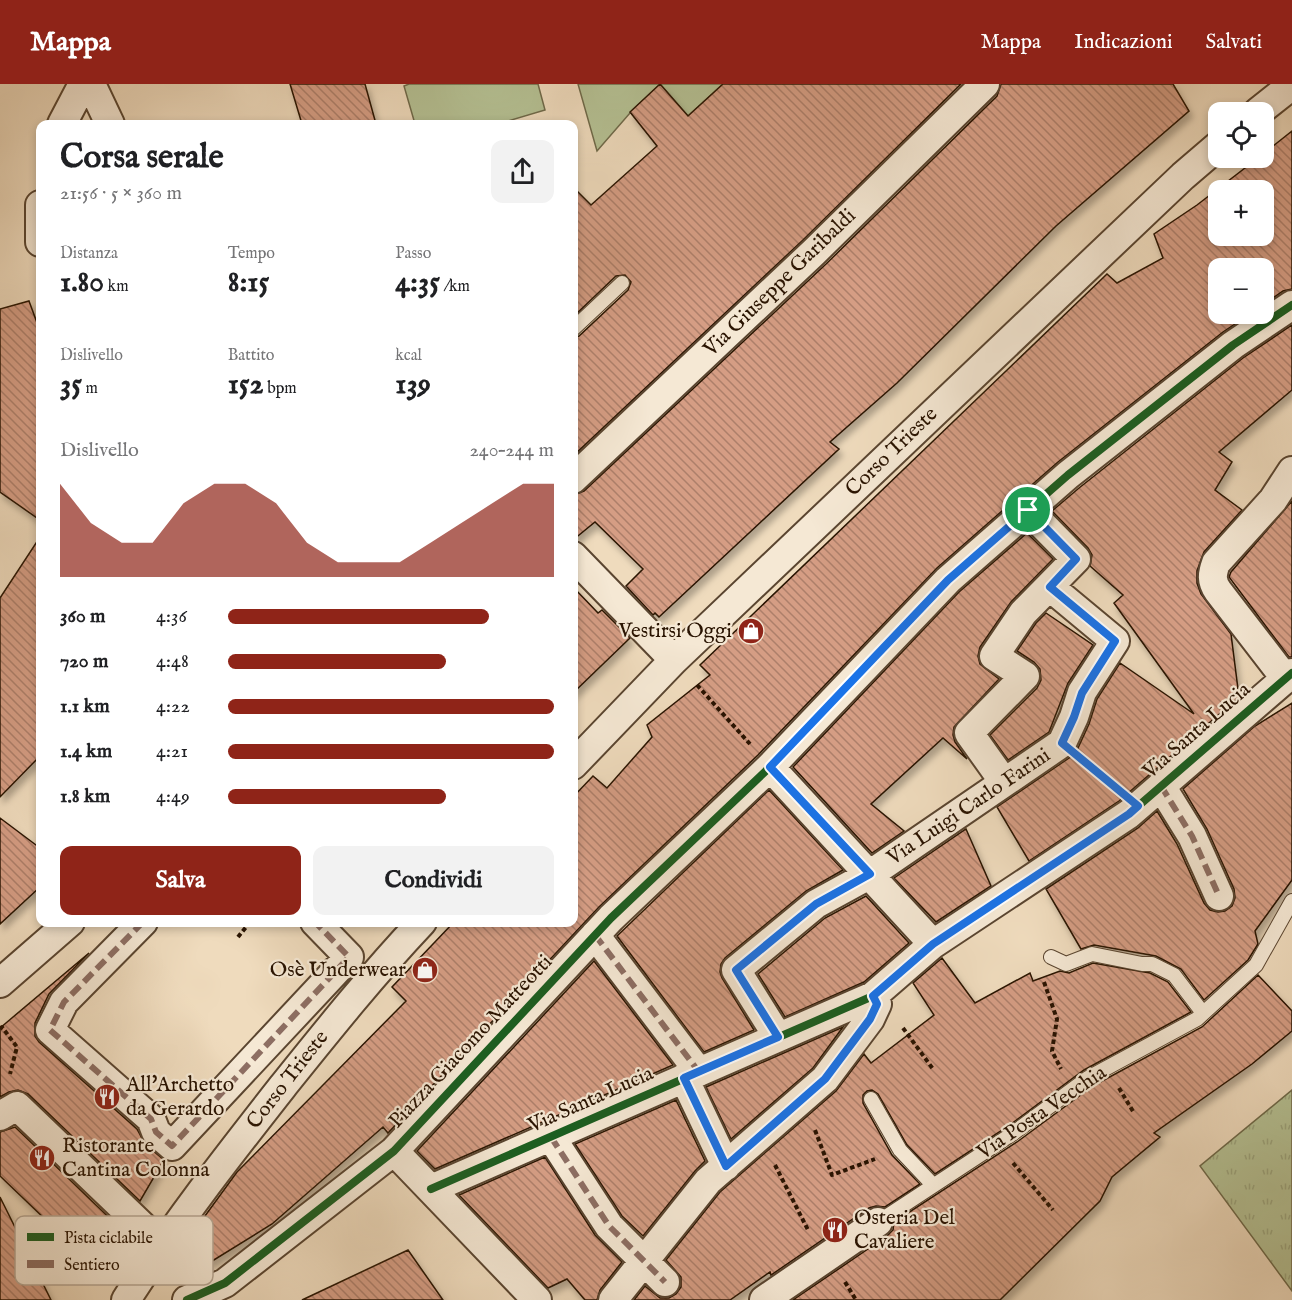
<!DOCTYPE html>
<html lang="it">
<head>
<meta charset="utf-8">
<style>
  :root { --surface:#fff; --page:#f2f2f2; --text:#202124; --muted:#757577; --accent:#8f2418 }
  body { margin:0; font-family:"IM FELL English",serif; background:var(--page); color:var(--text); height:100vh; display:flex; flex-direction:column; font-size:22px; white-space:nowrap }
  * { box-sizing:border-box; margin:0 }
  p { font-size:20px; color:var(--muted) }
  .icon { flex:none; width:33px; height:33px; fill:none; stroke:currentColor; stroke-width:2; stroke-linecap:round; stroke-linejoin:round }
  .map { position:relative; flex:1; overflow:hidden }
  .details { position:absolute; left:36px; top:36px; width:542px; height:807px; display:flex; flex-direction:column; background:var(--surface); border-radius:12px; box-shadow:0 3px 9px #0003 }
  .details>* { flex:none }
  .fabs { position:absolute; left:1208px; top:18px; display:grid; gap:12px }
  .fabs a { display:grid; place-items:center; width:66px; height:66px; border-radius:12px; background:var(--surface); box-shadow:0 3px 9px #0003; font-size:30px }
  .pin { position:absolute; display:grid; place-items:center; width:51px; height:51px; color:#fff; margin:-26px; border:3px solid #fff; border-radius:50%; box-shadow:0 2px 6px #0007 }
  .round { display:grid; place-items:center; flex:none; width:63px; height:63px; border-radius:12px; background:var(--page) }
  .summary { display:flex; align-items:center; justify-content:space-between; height:102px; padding:0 24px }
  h1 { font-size:33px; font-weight:700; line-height:45px }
  .figures { display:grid; grid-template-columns:repeat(3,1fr); gap:9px; height:102px; padding:6px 24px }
  .figures div { display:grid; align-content:center }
  .figures b { font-size:30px; font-weight:700 }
  .figures small { font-size:16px; font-weight:400 }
  .figures p { font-size:16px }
  .chart { height:168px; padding:12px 24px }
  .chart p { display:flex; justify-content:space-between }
  .chart svg { width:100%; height:108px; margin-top:6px; fill:var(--accent); opacity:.7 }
  .primary-button { display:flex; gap:12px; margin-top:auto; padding:12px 24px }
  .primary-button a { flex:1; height:69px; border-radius:12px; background:var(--accent); color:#fff; font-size:24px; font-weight:700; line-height:69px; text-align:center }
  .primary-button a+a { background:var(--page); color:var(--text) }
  ul { padding:0 24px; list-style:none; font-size:20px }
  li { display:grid; grid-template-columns:96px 72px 1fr; align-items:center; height:45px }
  li i { height:15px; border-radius:8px; background:var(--accent) }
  header { display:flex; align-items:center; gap:36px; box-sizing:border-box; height:84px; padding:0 30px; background:var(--accent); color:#fff }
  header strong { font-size:28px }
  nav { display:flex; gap:33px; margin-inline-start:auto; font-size:21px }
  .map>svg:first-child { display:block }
  .grass { fill:url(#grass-tufts); stroke:#6f6a4a; stroke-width:1.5 }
  .garden { fill:#b5c194; stroke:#6f6a4a; stroke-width:1.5 }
  .building { fill:url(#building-back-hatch); stroke:#291301; stroke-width:1.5; fill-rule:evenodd; filter:url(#shadow) }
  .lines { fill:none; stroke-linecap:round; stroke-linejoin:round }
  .lane-casing { stroke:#5a4530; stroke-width:16 }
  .street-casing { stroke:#5a4530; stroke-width:32 }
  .path { stroke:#291301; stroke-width:4; stroke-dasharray:4.5 3; stroke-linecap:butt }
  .lane { stroke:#f5e8d4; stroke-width:14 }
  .street { stroke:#f5e8d4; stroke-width:28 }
  .quiet { stroke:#8d6e63; stroke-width:6; stroke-dasharray:12 6; stroke-linecap:butt }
  .cycleway-casing { stroke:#f5e8d4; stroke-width:11 }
  .cycleway { stroke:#1b5e20; stroke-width:8 }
  .route-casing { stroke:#fff; stroke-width:12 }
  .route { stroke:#1a73e8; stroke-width:8 }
  .labels { text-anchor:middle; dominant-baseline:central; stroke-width:4.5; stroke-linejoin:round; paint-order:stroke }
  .street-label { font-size:21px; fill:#291301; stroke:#f5e8d4 }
  .poi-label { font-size:21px; fill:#291301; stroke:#f5e8d4; text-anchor:start }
  .key { fill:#f5e8d4; stroke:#b8a895; stroke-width:1.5 }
  .key-label { font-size:16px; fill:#291301 }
</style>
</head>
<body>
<header>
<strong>Mappa</strong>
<nav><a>Mappa</a><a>Indicazioni</a><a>Salvati</a></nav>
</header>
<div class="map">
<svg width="1292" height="1216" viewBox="0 0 1292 1216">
  <defs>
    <pattern id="grass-tufts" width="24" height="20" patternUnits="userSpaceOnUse" patternTransform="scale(1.5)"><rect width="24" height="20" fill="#b5c194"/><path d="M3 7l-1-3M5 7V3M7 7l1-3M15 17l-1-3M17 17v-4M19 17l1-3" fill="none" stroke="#9ca57e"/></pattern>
    <pattern id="building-back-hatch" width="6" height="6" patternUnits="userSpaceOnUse" patternTransform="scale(1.5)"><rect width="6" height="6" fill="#d59d84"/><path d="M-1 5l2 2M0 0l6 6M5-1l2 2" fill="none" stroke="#ad7f6a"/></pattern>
    <filter id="shadow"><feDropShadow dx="3.5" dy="6" stdDeviation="3" flood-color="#0004"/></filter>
  </defs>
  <rect width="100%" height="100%" fill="#efdbbd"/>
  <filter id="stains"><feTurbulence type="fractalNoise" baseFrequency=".00333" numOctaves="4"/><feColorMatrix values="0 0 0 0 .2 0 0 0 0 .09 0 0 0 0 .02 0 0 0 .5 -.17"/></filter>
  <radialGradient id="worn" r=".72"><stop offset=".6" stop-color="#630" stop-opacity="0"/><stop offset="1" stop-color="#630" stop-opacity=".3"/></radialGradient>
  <!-- grass -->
  <path class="grass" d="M1292,1006v201l-92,-125z"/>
  <!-- garden -->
  <path class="garden" d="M409,0h129l7,26 -47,14h-83l-11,-38z
    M578,0h145l-35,32 -28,-32 -30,29 -33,38z"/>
  <!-- building -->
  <path class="building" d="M290,0h75l11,40h-74z
    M660,0l28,32 35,-32h238l-158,156 -230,216v-118l6,-2 49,-46 3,-8 -6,-7 -9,1 -43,41v-130l18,18 66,-59 -27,-34z
    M1001,0h172l16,27 -133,115 -159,157 -67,59 9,7 -180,168 -4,-4 -2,2 -27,-29 17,-17 -48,-47 -22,18v-45l11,-4 242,-227 171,-168z
    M1292,47v158l-9,2 -20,14v-37h-45v46h32l-27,18 -165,130 -121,106 -179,187 -159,152 -211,226 -5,-6 -111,97 -63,39 -23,-21 51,-70 169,-171 -14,-14 62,-65h119v-125l20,-21 14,12 45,-51 -5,-12 63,-50 -10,-10 407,-391 10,9 46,-25 -9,-24 43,-29 61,-47h5v-4zM1218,106h45v46h-45z
    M29,217l11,30v189l-40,-28v-183z
    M1292,241v65l-73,62 13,10 -17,28 27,20 -38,42 -7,19v12l4,11 30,40 8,63 -120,104 -90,60 -32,-54 75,-51 5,-6 12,-26 8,-25 23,-36 74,51 -80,-111 9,-8 -33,-29 2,-11 -4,-7 -36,-37 27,-23 164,-130z
    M1292,417v156h-3l-60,-80 2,-5z
    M1027,449l26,26 -42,43 -31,45 -2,9 2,8 19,15 -45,48 -1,8 2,7 12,17 -24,-21 -72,66 33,27 -32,22 -79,-86 166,-175z
    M40,453v219l-40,41v-199z
    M573,503l25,26 4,-3 28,28 -57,55z
    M1046,529l47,32 -25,38 -19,49 -41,28 -18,-25 47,-47 4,-8 -1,-11 -6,-7 -17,-11 19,-28z
    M1292,619v177l-37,51 3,13 -10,16 -44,40 -23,-31 -25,-13 -62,-11 -13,4 -35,-60 92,-61 19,-17 20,33 27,59 6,7 8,2 7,-1 7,-5 3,-8 -1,-9 -27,-60 -24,-40 72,-63z
    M769,706l74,80 -37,21 -81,67 -4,6 -1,8 2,6 32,52 -50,22 -87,-116z
    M0,734l40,30v39l-40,37z
    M966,745l25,57 -55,36 -42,-44z
    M866,812l43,47 -45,39 -79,35 -27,-43 67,-56z
    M89,869l-40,41 -14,29v13l4,6 98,87 8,15 19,16 -24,41 -112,-107 -10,-4 -9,2 -9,5v-69z
    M942,874l33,45 55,-30 3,8 27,-10 9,2 24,-10 57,10 18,9 23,30 -107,58 -77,57 -72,47 -28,-29 -29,-51 -6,-4 -5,1 -4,4v8l29,52 28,29 -35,23 -9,-1 -7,2 -98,67 -1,-3 -40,28h-96l11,-14 15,12h9l7,-4 5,-7v-10l-15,-17 54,-68 116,-101 28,-37 7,9 63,-48 -21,-32z
    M594,877l79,104 -238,104 -18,-18z
    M1258,891l34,36v20l-40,33 -98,69 6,4 -48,40 -12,24 -100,99h-207l94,-64 6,-6 1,-8 123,-80 76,-56 109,-59z
    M843,943l-30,41 -82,71 -25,-52z
    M676,1016l29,61 -10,10 -52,65 -21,-20 -47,-72z
    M15,1043l107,103 -17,28 -12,7 -93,-89v-44z
    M545,1073l50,78 27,27 -22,28 -3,10h-12l-18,-21 -19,9 -89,-93z
    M0,1113l51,103h-51z
    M408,1166l35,50h-141z"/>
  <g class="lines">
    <defs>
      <path id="lane" d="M573,245l49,-46
        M1051,873l15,7 26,-10 50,10h10l22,11 29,38
        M871,1015l29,51 33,35
        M878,1138l134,-88 76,-56 109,-59 59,-54 36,-64"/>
      <path id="street" d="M91,0l19,40
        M1258,28l34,-27
        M62,40l21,-40
        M40,121v37
        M573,395l241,-227 171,-168
        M573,472l101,104
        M1285,594l-67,-87c-7,-10 -6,-17 -2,-28l57,-63 19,-29
        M573,681l101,-105 509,-484 35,-30
        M770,683l163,177
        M1004,698l-35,-49 56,-57 -31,-20 29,-43 53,-54 -48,-49
        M1161,702l31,50 27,60
        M143,838l-79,80 -14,28 101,89 5,13 16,14 177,-189 -34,-35
        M595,851l104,137
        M0,899l70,-61
        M778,953l-42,-67 80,-66 53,-29 193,-132 12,-26 8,-25 33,-51 -65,-54
        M684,994l42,88
        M0,1032l17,-10 145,139
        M551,1053l58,89 56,56
        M394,1067l143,149
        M431,1105l442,-193 60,-52 196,-130 163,-141
        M126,1216c48,-75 102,-144 157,-214 45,-56 89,-111 139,-164
        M187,1216l38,-17 169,-132 217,-233 159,-151 178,-187 120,-105 165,-130 59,-40
        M613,1216l95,-119 117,-102 45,-60 7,-15 -4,-8
        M764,1216l114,-78"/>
    </defs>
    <!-- lane casing -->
    <use href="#lane" class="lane-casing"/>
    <!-- street casing -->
    <use href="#street" class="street-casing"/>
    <!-- path -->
    <path class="path" d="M697,601l53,59
      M1086,678l26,22
      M238,853l12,-15
      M1044,898l13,37 -5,32 9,18
      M903,944l30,41
      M0,945l2,-2 15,20 -7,27
      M1119,1004l15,25
      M815,1046l17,45 43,-16
      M1013,1079l40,47
      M775,1081l33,65
      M845,1198l11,18"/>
    <!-- lane -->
    <use href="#lane" class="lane"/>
    <!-- street -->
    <use href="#street" class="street"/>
    <!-- quiet -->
    <path class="quiet" d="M1161,702l31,50 27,60
      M143,838l-79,80 -14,28 101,89 5,13 16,14 177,-189 -34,-35
      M595,851l104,137
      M778,953l-42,-67 80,-66 53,-29
      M684,994l42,88
      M551,1053l58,89 56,56"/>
    <defs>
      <path id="cycleway" d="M431,1105l442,-193 60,-52 196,-130 163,-141
        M187,1216l38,-17 169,-132 217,-233 159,-151 178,-187 120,-105 165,-130 59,-40"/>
    </defs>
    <!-- cycleway casing -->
    <use href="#cycleway" class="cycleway-casing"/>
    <!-- cycleway -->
    <use href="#cycleway" class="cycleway"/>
  </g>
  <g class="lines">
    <defs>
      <path id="route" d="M1028,426l48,49 -26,28 65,54 -33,52 -8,24 -12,26 76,63 -9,8 -196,130 -60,52 4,8 -7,15 -45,60 -99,87 -42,-88 94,-41 -42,-67 80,-66 54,-30 -100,-107 178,-187z"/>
    </defs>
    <!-- route casing -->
    <use href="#route" class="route-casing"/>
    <!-- route -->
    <use href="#route" class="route"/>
  </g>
  <!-- icons -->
  <defs>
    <symbol id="shop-disc" viewBox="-11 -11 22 22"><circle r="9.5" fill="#8f2418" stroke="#f5e8d4"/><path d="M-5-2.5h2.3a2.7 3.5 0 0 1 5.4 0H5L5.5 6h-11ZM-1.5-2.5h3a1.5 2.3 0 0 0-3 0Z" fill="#fff"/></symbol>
    <symbol id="restaurant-disc" viewBox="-11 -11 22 22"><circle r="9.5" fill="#8f2418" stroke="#f5e8d4"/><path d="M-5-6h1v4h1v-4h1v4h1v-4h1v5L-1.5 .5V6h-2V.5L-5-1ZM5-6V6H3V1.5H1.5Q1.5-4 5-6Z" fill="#fff"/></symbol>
  </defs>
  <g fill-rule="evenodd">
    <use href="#shop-disc" x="736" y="532" width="30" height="30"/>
    <use href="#shop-disc" x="410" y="871" width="30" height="30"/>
    <use href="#restaurant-disc" x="92" y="998" width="30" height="30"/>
    <use href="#restaurant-disc" x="27" y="1059" width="30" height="30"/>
    <use href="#restaurant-disc" x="820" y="1131" width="30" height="30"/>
  </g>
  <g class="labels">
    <!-- street labels -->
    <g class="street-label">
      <text transform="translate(780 199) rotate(-44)">Via Giuseppe Garibaldi</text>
      <text transform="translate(892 368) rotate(-44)">Corso Trieste</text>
      <text transform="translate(1197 647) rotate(-41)">Via Santa Lucia</text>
      <text transform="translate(969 723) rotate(-34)">Via Luigi Carlo Farini</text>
      <text transform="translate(471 958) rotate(-47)">Piazza Giacomo Matteotti</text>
      <text transform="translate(288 996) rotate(-52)">Corso Trieste</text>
      <text transform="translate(591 1016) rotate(-24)">Via Santa Lucia</text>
      <text transform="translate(1042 1029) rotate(-34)">Via Posta Vecchia</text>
    </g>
    <!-- poi labels -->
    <g class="poi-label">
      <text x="732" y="547" text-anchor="end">Vestirsi Oggi</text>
      <text x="406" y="886" text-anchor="end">Osè Underwear</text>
      <text x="126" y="1001">All'Archetto<tspan x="126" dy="24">da Gerardo</tspan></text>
      <text x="62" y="1062">Ristorante<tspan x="62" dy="24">Cantina Colonna</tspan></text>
      <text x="854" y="1134">Osteria Del<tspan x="854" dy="24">Cavaliere</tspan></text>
    </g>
  </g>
  <!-- legend -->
  <rect x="15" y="1132" width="198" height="69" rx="9" class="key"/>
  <rect x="27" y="1149" width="27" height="8" fill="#1b5e20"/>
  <rect x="27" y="1176" width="27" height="8" fill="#8d6e63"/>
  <g class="key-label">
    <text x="64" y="1159">Pista ciclabile</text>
    <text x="64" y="1186">Sentiero</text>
  </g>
  <rect width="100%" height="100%" filter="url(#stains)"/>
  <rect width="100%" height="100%" fill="url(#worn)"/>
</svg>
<div class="fabs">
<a><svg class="icon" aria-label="locate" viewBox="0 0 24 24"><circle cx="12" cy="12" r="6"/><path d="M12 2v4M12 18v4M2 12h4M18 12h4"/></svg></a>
<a>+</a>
<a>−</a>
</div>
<div class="pin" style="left:1028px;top:426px;background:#1e9e55"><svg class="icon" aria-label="arrive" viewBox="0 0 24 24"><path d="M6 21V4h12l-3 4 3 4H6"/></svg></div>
<section class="details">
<div class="summary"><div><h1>Corsa serale</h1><p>21:56 · 5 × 360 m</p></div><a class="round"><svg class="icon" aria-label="share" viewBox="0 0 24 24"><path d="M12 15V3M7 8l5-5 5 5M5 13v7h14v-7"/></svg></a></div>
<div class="figures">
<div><p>Distanza</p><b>1.80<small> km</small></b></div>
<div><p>Tempo</p><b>8:15</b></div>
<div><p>Passo</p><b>4:35<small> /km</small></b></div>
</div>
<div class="figures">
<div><p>Dislivello</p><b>35<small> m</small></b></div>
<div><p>Battito</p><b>152<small> bpm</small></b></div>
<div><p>kcal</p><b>139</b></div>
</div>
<div class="chart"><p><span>Dislivello</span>240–244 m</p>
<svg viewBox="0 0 160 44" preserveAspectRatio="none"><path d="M0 44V6L10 22L20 30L30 30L40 14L50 6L60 6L70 14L80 30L90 38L100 38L110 38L120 30L130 22L140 14L150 6L160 6V44z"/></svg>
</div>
<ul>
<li><b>360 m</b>4:36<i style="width:80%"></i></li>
<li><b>720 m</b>4:48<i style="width:67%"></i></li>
<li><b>1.1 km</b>4:22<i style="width:100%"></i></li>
<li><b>1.4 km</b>4:21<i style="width:100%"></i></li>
<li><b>1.8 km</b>4:49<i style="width:67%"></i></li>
</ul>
<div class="primary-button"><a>Salva</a><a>Condividi</a></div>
</section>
</div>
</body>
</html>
